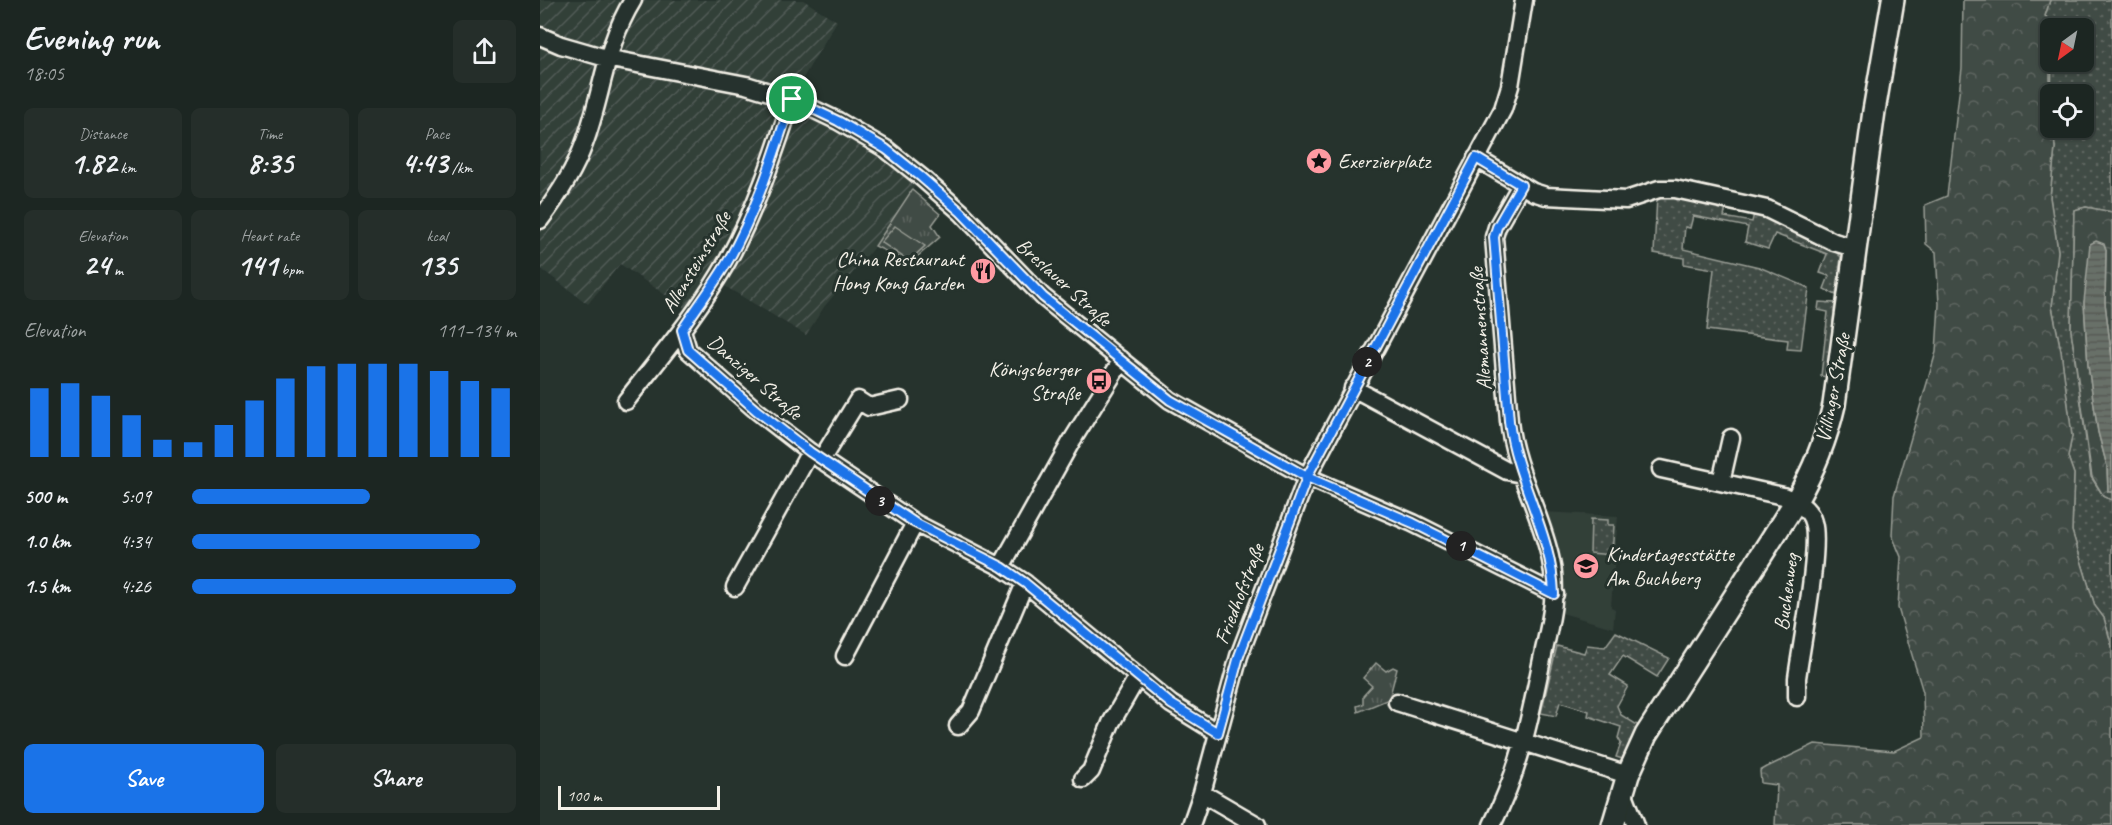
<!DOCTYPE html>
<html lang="en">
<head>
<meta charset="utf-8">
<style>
  :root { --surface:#1c2622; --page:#252e2a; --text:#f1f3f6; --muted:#a0a5a5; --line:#3a4340; --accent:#1a73e8 }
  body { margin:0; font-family:Caveat,sans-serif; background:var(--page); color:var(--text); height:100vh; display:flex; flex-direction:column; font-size:22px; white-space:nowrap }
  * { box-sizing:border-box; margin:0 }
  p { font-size:20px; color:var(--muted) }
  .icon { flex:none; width:33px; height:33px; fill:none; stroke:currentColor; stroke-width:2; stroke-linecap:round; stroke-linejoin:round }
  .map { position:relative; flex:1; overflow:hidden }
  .details { display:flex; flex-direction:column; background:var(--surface); width:540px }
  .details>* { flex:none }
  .needle { width:39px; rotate:213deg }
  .controls { position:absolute; left:1500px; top:18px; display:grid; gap:12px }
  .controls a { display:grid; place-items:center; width:54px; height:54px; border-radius:9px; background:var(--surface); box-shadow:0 2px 4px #0004,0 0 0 2px var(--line); font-size:30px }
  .scale { position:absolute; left:18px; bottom:15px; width:162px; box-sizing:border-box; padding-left:6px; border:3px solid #f4f1e8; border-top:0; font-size:16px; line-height:21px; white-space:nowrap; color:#f4f1e8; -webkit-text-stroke:4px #26332d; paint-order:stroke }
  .pin { position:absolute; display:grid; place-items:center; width:51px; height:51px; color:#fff; margin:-26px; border:3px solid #fff; border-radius:50%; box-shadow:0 2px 6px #0007 }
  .km { position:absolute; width:30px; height:30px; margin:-15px; border-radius:50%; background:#222; color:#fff; font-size:16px; line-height:30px; text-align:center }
  .round { display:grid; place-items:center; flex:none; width:63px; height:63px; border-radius:9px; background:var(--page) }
  .overview { display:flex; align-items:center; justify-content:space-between; height:102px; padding:0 24px }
  h1 { font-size:33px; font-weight:800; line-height:45px }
  .stats { display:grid; grid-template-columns:repeat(3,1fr); gap:9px; height:102px; padding:6px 24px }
  .stats div { display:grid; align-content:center; border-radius:9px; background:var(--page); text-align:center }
  .stats b { font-size:30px; font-weight:800 }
  .stats small { font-size:16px; font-weight:400 }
  .stats p { font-size:16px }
  .chart { height:168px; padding:12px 24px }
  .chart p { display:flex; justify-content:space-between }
  .chart svg { width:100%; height:108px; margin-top:6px; stroke:var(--accent); stroke-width:6 }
  .primary-button { display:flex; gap:12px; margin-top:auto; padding:12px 24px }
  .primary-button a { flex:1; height:69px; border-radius:9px; background:var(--accent); color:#fff; font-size:24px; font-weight:800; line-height:69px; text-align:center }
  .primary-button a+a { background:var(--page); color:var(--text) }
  ul { padding:0 24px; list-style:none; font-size:20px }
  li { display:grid; grid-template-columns:96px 72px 1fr; align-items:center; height:45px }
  li i { height:15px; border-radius:8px; background:var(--accent) }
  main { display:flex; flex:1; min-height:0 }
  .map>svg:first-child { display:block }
  .built { fill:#333f39 }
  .industrial { fill:url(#industrial-furrows) }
  .grass { fill:url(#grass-dots); stroke:#9a9e96; stroke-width:1.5 }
  .forest { fill:url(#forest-crowns); stroke:#9a9e96; stroke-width:1.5 }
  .park { fill:url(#park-tufts); stroke:#9a9e96; stroke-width:1.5 }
  .garden { fill:#414b45; stroke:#9a9e96; stroke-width:1.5 }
  .water { fill:url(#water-rules); stroke:#9fa39b; stroke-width:1.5 }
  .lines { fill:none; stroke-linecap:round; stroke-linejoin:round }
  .minor-casing { stroke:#f4f1e8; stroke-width:21 }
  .major-casing { stroke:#f4f1e8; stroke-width:26 }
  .minor { stroke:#26332d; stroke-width:16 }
  .major { stroke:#26332d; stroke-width:21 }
  .route-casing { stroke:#fff; stroke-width:12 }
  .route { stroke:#1a73e8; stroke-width:8 }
  .labels { text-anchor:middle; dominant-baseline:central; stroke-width:6; stroke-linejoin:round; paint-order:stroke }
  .poi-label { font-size:21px; fill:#f4f1e8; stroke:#26332d; text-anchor:start }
  .street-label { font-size:21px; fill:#f4f1e8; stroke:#26332d }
</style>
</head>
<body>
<main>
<section class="details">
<div class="overview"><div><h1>Evening run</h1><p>18:05</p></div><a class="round"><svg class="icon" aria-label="share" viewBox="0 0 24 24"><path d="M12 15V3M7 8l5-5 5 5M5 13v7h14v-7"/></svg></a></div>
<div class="stats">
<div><p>Distance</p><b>1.82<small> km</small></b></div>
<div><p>Time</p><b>8:35</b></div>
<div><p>Pace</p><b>4:43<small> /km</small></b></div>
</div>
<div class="stats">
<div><p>Elevation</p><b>24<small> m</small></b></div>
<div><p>Heart rate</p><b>141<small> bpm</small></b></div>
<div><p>kcal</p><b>135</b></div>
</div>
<div class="chart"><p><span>Elevation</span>111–134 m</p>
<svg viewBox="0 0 160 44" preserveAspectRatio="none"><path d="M5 44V16M15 44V14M25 44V19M35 44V27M45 44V37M55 44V38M65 44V31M75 44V21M85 44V12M95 44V7M105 44V6M115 44V6M125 44V6M135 44V9M145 44V13M155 44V16"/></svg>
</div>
<ul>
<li><b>500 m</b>5:09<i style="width:55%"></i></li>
<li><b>1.0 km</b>4:34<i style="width:89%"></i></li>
<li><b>1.5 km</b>4:26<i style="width:100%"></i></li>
</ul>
<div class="primary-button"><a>Save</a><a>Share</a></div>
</section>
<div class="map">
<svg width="1572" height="825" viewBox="0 0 1572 825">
  <defs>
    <pattern id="industrial-furrows" width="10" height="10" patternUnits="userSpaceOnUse" patternTransform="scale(1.5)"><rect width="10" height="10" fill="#333f39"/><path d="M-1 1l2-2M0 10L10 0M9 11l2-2" fill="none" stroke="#515b56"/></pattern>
    <pattern id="grass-dots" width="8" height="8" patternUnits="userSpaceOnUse" patternTransform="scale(1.5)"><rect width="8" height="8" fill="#414b45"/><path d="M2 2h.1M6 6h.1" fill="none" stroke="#5d6560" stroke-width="1.8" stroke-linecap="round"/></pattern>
    <pattern id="forest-crowns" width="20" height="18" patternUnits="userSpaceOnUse" patternTransform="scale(1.5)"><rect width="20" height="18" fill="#414b45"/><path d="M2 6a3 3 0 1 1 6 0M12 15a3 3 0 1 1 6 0" fill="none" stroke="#5d6560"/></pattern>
    <pattern id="park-tufts" width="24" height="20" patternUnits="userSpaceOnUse" patternTransform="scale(1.5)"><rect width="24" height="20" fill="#414b45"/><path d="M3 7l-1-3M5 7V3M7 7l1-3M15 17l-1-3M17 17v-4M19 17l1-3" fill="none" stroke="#5d6560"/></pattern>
    <pattern id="water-rules" width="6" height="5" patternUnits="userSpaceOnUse" patternTransform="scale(1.5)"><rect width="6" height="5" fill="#676f68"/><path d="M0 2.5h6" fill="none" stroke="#565a55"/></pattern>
  </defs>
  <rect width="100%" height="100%" fill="#26332d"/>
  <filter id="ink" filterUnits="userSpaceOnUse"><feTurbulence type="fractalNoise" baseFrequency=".0167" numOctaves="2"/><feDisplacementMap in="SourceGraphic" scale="12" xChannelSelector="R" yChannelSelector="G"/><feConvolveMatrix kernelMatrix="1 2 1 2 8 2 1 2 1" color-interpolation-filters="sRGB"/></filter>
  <g filter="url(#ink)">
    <!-- built -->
    <path class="built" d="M1003,512l75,4 -7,91 4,2 -2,19 -58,-17z"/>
    <!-- industrial -->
    <path class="industrial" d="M0,0h263l34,21 -46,77 130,79 -46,69 -51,61 -18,28 -83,-50 -24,33 -79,-54 -32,40 -48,-36z"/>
    <!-- grass -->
    <path class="grass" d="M1510,0h62v212l-26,-5 -12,3 -3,120 20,147 13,20 8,3v147l-8,-29 -9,-12 -23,-75 2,-57 -6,-17 4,-21 -11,-85 -9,-44 6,-56 -8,-54 5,-49 -2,-20h31v-34h-33l1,-32h32v-34h-31v-5l-8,-7z
      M1117,196l70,7 -3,14 28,5 3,-13 51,22v7l13,7 8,-2 14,14 -5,38 -12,-6 5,-13 -9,-3 7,-19 -52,-20 -7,15 -23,-7 3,-15 -55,-11 -3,12 -5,-1 -2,22 76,18 50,21 -8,62 -14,-1 1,-9 -81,-10 7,-61 -30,-5v-6l-30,-5z
      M1279,302l16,1 -8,74 -6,-1 7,-64 -10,-2z
      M1051,519l17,1v5h6l-2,30 -22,-2z
      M1076,632l53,26 -12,19 -34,-21 -13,19 18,11 -11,20 4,9 18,11 -13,34 -10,-3 5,-14 -3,-5 3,-11 -33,-11 1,-5 -29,-9 -4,14 -15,-3 16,-67 27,7 3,-8 18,2z"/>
    <!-- forest -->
    <path class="forest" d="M1423,0h87l-5,16 8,7 -3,5v100h3l2,20 -5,49 8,54 -6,56 9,44 11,85 -4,21 6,17 -2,57 23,75 9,12 8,29v178h-337l2,-40 -16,-2 -1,-12 7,-4 48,-23 79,7 30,-14 -1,-45 -25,-84 3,-51 -9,-22 2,-39 42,-144 3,-48 -3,-52 -10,-8 -1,-39 22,-9 15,-128z
      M1546,207l26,5v148l-7,-57 1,-53 -22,52 4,63 10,67 9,34 1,25 4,1v8l-8,-3 -12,-20 -21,-147 3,-120z"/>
    <!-- park -->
    <path class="park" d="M372,190l28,24 -8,11 8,12 -30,26 -35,-17z
      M836,663l10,8 7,-4 4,2 -8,30 -31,13 -1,-6 6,-2v-8l9,-10 -9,-8z"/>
    <!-- garden -->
    <path class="garden" d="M355,226l30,20 -16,15 -28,-19z"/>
    <!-- water -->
    <path class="water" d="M1556,241l8,3 2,6 -1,53 7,57v132h-4l-1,-26 -9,-34 -10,-67 -4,-63 6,-58z"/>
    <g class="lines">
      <defs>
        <path id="minor" d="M0,36l21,9 45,13 140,27 46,14 46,22 48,28 35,28 40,35 82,85 127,103 137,77 106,46 142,71
          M936,158l57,34 13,4 80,4 33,-11h16l92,20 67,33 20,6
          M0,220c18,-24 34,-48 44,-76 19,-50 20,-97 49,-144
          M142,330l6,20 68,60 54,42 105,71 86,44 24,16 146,121 47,29
          M813,388l154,83 15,3
          M86,401c35,-45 74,-90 102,-141 28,-51 46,-106 64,-161
          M281,460l37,-60 11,7 31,-7
          M1121,469l122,27c13,5 26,11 30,26 8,24 -12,125 -16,156v19
          M1181,482l10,-44
          M461,567l70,-125 51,-82
          M195,587l75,-135
          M305,656l70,-133
          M857,702l231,73
          M418,726l13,-15 54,-128
          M543,779l8,-8 20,-48 27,-47
          M662,793l55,32
          M1081,797l5,2 10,26
          M651,825l11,-32 37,-137 68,-179 196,-368 7,-23 14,-86
          M952,825c27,-54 37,-102 49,-161 7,-34 18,-68 10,-103 -10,-49 -37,-91 -42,-140l-15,-184 3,-10 24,-42"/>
        <path id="major" d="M1073,825l15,-50 18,-40 150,-234c18,-31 30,-61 38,-96l40,-294 19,-111"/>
      </defs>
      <!-- minor casing -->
      <use href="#minor" class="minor-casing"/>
      <!-- major casing -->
      <use href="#major" class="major-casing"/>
      <!-- minor -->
      <use href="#minor" class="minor"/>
      <!-- major -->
      <use href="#major" class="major"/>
    </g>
  </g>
  <g class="lines" filter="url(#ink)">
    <defs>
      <path id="route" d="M252,99l46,22 48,28 35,28 40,35 82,85 127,103 137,77 106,46 141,71c-2,-61 -38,-113 -45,-173l-15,-184 3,-10 24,-42 -45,-27 -169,319 -68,179 -21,77 -47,-29 -146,-121 -23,-16 -87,-44 -105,-71 -54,-42 -68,-60 -6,-20c15,-23 32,-45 46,-69 29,-51 46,-107 64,-162"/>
    </defs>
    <!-- route casing -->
    <use href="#route" class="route-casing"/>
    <!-- route -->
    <use href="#route" class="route"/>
  </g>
  <!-- icons -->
  <defs>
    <symbol id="sight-disc" viewBox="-11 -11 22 22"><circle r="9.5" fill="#ff9aa2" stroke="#26332d"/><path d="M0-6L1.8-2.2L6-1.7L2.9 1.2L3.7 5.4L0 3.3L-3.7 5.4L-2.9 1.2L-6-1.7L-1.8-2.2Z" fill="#111"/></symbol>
    <symbol id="restaurant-disc" viewBox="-11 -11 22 22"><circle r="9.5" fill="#ff9aa2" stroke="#26332d"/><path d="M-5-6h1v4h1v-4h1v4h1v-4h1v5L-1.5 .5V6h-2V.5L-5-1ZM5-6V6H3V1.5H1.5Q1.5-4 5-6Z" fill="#111"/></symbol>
    <symbol id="bus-disc" viewBox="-11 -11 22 22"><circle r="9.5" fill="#ff9aa2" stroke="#26332d"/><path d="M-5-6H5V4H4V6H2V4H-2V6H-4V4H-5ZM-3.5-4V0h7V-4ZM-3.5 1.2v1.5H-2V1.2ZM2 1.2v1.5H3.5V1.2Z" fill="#111"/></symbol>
    <symbol id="school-disc" viewBox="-11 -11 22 22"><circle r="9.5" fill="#ff9aa2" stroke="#26332d"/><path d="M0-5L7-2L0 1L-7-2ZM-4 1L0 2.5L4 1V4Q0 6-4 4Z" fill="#111"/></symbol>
  </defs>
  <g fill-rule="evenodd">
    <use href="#sight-disc" x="764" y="146" width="30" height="30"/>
    <use href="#restaurant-disc" x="428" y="256" width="30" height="30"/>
    <use href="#bus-disc" x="544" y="366" width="30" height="30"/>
    <use href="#school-disc" x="1031" y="551" width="30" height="30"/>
  </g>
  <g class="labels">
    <!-- poi labels -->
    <g class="poi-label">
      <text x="798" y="161">Exerzierplatz</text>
      <text x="424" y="259" text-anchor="end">China Restaurant<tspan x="424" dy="24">Hong Kong Garden</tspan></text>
      <text x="540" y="369" text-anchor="end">Königsberger<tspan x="540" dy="24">Straße</tspan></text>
      <text x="1066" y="554">Kindertagesstätte<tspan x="1066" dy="24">Am Buchberg</tspan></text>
    </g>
    <!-- street labels -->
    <g class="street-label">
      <text transform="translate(156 262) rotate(-59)">Allensteinstraße</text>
      <text transform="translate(524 282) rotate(42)">Breslauer Straße</text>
      <text transform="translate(940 329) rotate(-94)">Alemannenstraße</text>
      <text transform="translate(215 377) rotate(41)">Danziger Straße</text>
      <text transform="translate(1293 388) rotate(-79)">Villinger Straße</text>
      <text transform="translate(1246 592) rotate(-82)">Buchenweg</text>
      <text transform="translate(699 594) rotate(-69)">Friedhofstraße</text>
    </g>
  </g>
</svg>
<div class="controls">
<a><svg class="needle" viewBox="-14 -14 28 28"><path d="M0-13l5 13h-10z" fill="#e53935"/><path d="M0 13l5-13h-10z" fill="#a0a5a5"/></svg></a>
<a><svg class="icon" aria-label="locate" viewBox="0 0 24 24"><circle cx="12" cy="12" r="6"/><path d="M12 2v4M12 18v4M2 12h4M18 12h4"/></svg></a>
</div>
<div class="scale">100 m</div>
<div class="pin" style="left:252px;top:99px;background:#1e9e55"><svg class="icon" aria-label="arrive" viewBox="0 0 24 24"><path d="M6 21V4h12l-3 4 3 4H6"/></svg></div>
<b class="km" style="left:921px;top:546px">1</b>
<b class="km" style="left:827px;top:362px">2</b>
<b class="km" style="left:340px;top:501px">3</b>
</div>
</main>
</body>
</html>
